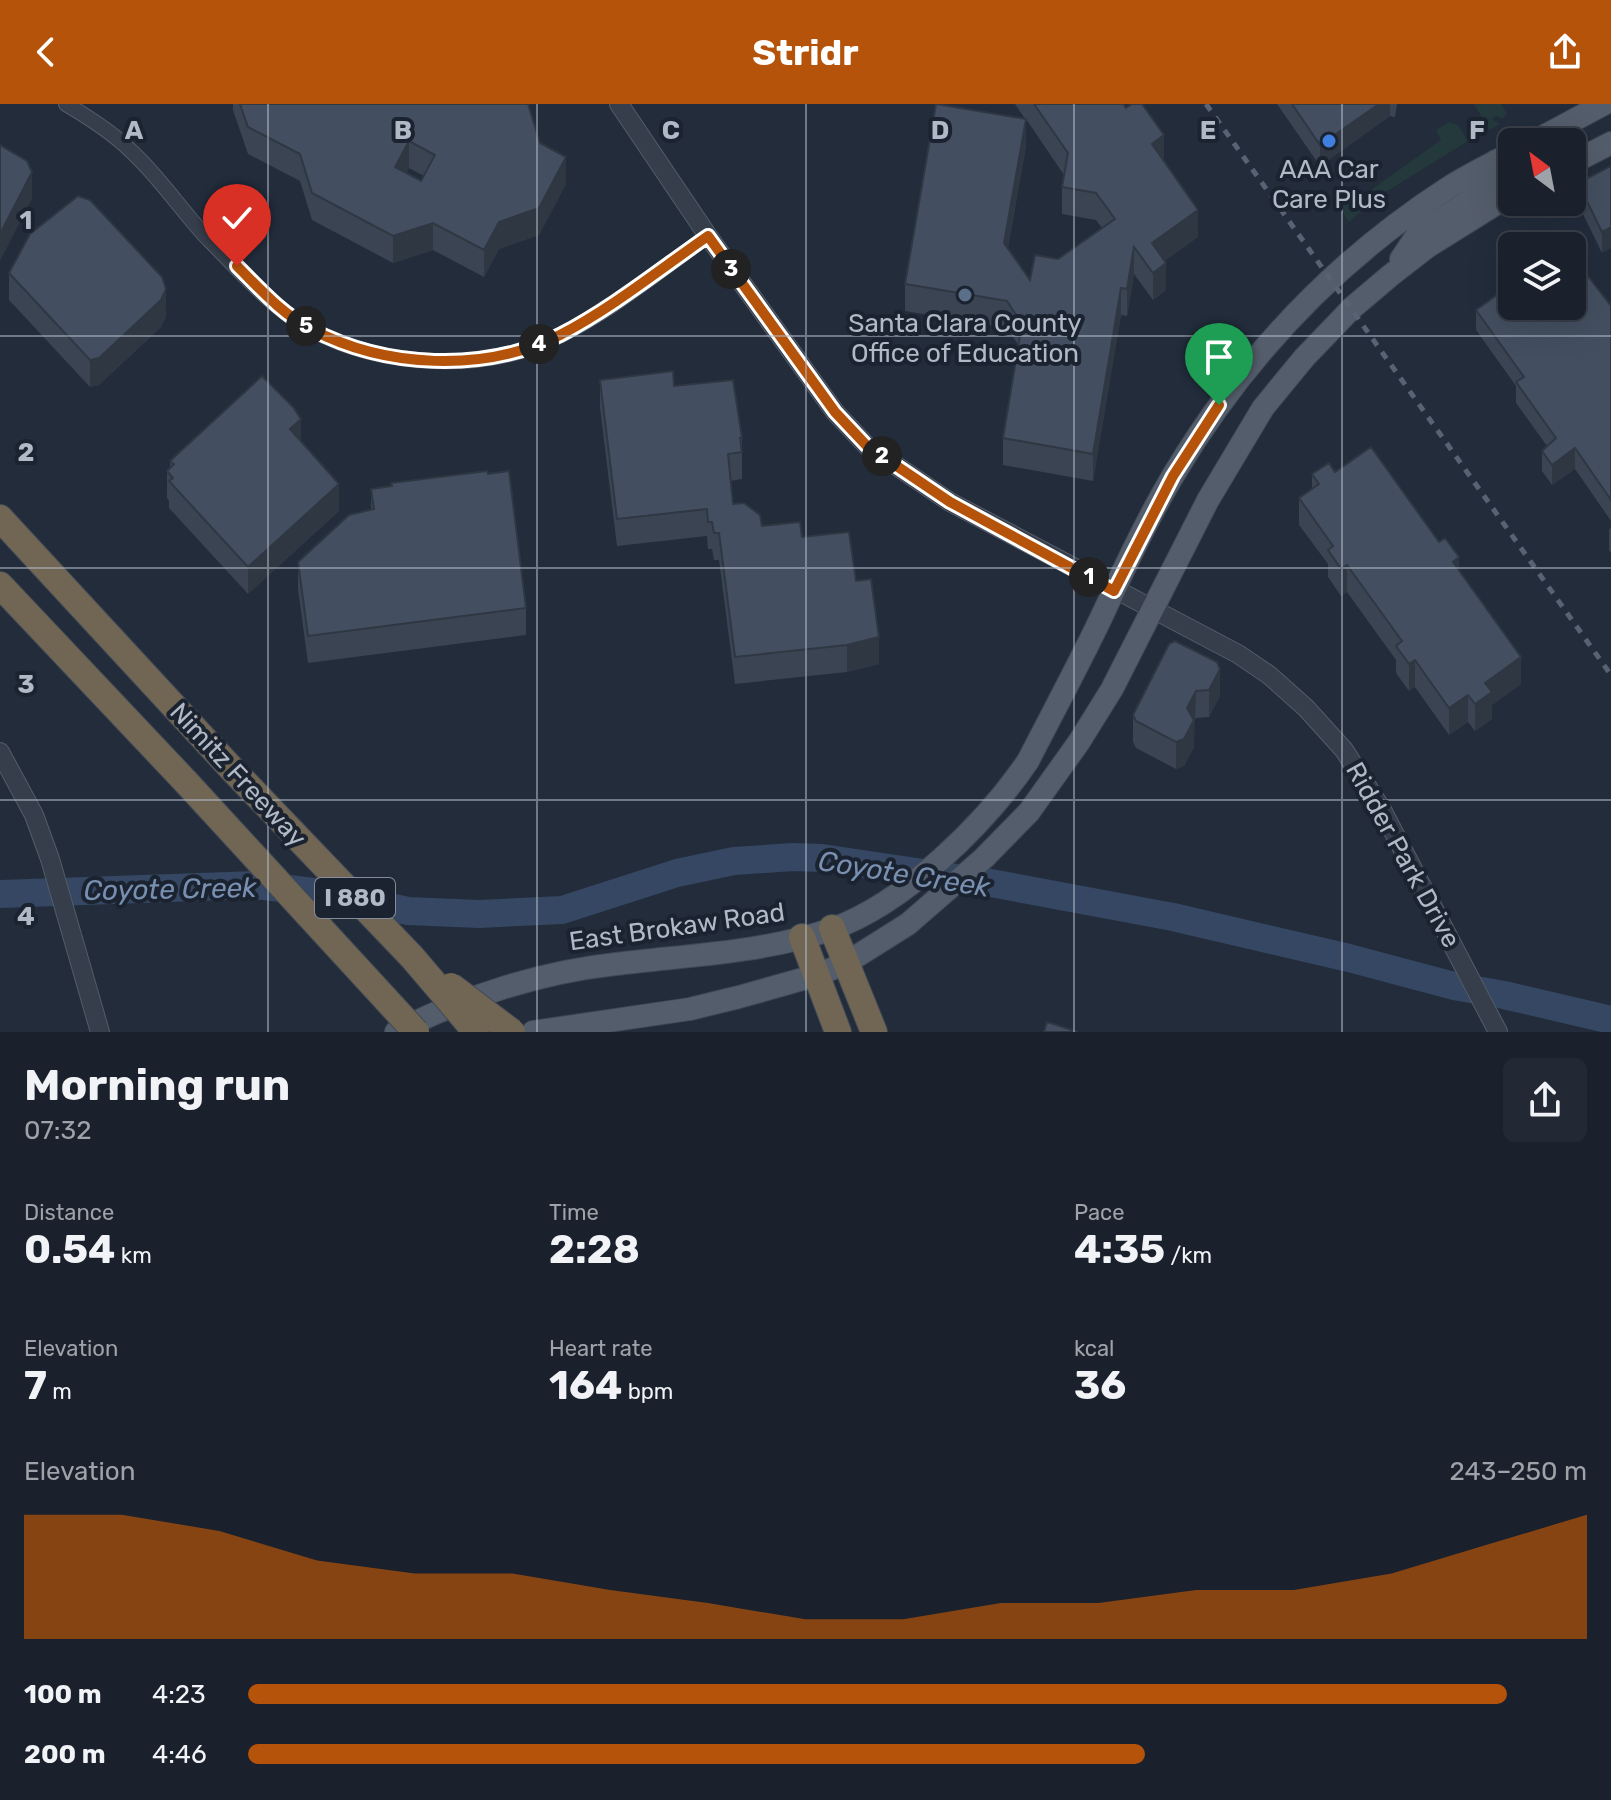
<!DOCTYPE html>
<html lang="en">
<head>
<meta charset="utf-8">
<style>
  :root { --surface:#1a212c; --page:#232934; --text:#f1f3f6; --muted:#9fa3a9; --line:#383e48; --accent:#b45309 }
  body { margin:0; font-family:Rubik,sans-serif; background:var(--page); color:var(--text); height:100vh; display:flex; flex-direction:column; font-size:30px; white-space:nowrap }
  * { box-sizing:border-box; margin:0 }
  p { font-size:26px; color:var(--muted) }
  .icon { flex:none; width:44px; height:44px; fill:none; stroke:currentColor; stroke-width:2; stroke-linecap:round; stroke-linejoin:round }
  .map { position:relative; height:928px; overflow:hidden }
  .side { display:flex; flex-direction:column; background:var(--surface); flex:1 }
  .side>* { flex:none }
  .needle { width:52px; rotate:328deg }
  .controls { position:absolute; left:1498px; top:24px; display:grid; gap:16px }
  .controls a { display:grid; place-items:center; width:88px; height:88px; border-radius:12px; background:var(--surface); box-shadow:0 8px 32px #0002,0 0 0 2px var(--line); font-size:40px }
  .pin { position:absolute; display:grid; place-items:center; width:68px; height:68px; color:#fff; margin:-82px -34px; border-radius:50% 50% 50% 0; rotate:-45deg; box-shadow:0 0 8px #0007 }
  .pin .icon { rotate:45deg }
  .km { position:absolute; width:40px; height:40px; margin:-20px; border-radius:50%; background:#222; color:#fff; font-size:22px; line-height:40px; text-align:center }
  .round { display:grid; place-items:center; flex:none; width:84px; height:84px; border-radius:12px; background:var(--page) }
  .overview { display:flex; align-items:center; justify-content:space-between; height:136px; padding:0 24px }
  h1 { font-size:44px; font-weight:700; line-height:60px }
  .figures { display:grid; grid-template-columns:repeat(3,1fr); gap:12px; height:136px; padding:8px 24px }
  .figures div { display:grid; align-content:center }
  .figures b { font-size:40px; font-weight:700 }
  .figures small { font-size:22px; font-weight:400 }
  .figures p { font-size:22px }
  .chart { height:224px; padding:16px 24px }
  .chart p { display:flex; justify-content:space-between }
  .chart svg { width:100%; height:144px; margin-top:8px; fill:var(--accent); opacity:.7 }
  ul { padding:0 24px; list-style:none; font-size:26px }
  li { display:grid; grid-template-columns:128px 96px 1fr; align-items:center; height:60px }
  li i { height:20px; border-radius:10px; background:var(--accent) }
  header { display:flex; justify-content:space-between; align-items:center; height:104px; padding:0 24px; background:var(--accent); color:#fff; font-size:36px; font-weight:700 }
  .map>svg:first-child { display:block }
  .grass { fill:#24393c }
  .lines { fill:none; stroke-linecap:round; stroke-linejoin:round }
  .river { stroke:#354762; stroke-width:28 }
  .minor-casing { stroke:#545c69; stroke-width:16 }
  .tertiary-casing { stroke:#545c69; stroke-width:20 }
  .primary-casing { stroke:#3f4754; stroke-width:24 }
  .motorway-casing { stroke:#414956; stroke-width:28 }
  .minor { stroke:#363e4b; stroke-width:14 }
  .tertiary { stroke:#363e4b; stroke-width:18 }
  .primary { stroke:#545d6b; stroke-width:22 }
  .motorway { stroke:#716653; stroke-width:26 }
  .rail { stroke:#586272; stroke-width:5; stroke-dasharray:8 8; stroke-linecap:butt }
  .motorway-bridge-casing { stroke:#414956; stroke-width:28; stroke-linecap:butt }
  .motorway-bridge { stroke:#716653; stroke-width:26 }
  .wall { fill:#3a4453; fill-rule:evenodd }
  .shaded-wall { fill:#2f3743 }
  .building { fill:#434f60; stroke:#2f3743; stroke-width:2; fill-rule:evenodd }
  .route-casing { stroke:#fff; stroke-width:16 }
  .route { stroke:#b45309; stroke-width:10 }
  .grid { fill:none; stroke:#b1b9c7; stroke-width:2; stroke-opacity:0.55 }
  .shop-dot { fill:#3f7fe0; stroke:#1b2330; stroke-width:3 }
  .service-dot { fill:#5c6f8a; stroke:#1b2330; stroke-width:3 }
  .labels { text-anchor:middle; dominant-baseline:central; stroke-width:8; stroke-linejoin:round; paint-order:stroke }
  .shield { fill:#1b2330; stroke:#848c9a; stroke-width:2 }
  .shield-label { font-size:24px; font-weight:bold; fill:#b1b9c7 }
  .poi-label { font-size:26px; fill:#b1b9c7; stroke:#1b2330 }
  .street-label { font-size:26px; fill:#b1b9c7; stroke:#1b2330 }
  .water-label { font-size:28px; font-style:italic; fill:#788fb0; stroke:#1b2330 }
  .grid-label { font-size:26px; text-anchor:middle; font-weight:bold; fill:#b1b9c7; stroke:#1b2330; stroke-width:8; stroke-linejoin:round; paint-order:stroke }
</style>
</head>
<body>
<header><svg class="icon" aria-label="back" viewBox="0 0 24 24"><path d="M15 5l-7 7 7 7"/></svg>Stridr<svg class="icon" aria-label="share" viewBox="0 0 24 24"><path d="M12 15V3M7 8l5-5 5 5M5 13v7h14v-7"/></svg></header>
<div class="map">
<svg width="1611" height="928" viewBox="0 0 1611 928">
  <rect width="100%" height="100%" fill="#222c3b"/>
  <!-- grass -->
  <path class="grass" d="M1474,0h27l6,10 -5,5 -6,-3 -4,3 8,5 -11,6z
    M1449,18l9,3 10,16 -92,57 -27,24 -12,-17v-5l7,-2 6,7 91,-65 -5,-10z"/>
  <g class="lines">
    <!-- river -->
    <path class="river" d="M0,790l256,-9 74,9 78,17 71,3 83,-4 115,-37 57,-12 59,-4 29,1 169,25 182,34 176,41 105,28 50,9 107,25"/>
    <defs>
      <path id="minor" d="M66,0c22,13 46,28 64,46 30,27 52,62 80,91 30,30 62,67 100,88 63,34 150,42 218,20 66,-23 123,-73 180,-113"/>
      <path id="tertiary" d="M619,0l89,132 127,176 32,34 83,56 288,152 31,21 37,33 38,42 37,58 117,224
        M0,648l34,63 16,44 50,173"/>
      <path id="primary" d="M1533,38l71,-38
        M1572,59l39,-20
        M1401,155l16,-24 78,-51 5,-7 -4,-16
        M396,928c67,-35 145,-60 220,-68 72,-9 147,-11 216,-35 73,-26 153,-105 196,-168 24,-47 49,-93 72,-141 23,-49 46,-99 74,-146 69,-115 161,-213 274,-286 20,-13 43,-24 64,-35
        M533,928l157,-23 49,-12 78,-22 29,-12 62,-39 76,-66 45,-46 50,-70 33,-53 96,-189 55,-92 41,-50 48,-50 39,-33 36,-28 85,-53"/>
      <path id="motorway" d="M0,414l230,249
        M0,481l186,197
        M832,824l42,104
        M802,833l36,95"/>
    </defs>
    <!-- minor casing -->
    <use href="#minor" class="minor-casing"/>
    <!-- tertiary casing -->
    <use href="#tertiary" class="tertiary-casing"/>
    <!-- primary casing -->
    <use href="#primary" class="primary-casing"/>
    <!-- motorway casing -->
    <use href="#motorway" class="motorway-casing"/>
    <!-- minor -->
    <use href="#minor" class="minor"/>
    <!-- tertiary -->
    <use href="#tertiary" class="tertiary"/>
    <!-- primary -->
    <use href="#primary" class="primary"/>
    <!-- motorway -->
    <use href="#motorway" class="motorway"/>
    <!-- rail -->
    <path class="rail" d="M1206,0l405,571"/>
    <defs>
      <path id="motorway-bridge" d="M230,663l182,190 64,75
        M186,678l230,250
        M451,882l61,46"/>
    </defs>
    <!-- motorway-bridge casing -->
    <use href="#motorway-bridge" class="motorway-bridge-casing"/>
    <!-- motorway-bridge -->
    <use href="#motorway-bridge" class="motorway-bridge"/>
  </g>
  <!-- wall -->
  <path class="wall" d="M233,0h295l12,39 26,41 -27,51 -40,14 -15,28 -51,-27 -40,13 -81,-43 -12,-39 -52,-27 -15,-44zM409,64l15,8 -3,5 -15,-8z
    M1015,0h108l41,58 34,75 -34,24 2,29 -13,10 -19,-26 -7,42 -6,-1 -28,166 -90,-16v-27l16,-92 -12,-18 -102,-17v-27l120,-165zM1026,15l38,56 -2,12v27l34,6 6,8 -72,52 -22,-32 18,-102z
    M1277,0h120l-2,13 -5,-1 -70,50z
    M1611,62l-9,87 -24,-49v-21z
    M9,169l157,43 -5,11 -62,58 -9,2 -81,-87z
    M1575,174l36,28v215l-36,-52 -23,16 -10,-14v-20l5,-5 -31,-43v-17l-40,-56v-20l27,-19v-4z
    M600,276l74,6 68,52v41l-12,2 3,23 29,22 40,11 54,44 23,83 -32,8 -112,12 -16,-124h-5l-2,-11h-4l-1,-13 -90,10 -17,-138z
    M301,337l38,70 -91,83 -79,-86v-7l-2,-3v-27l3,-4v-6z
    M1335,368l124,98 62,114 -29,21v14l-17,12 -7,-9 -19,13 -34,-48 -6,4 -13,-18v-13l-49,-68 -6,4 -13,-19v-13l-29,-39v-27l13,-9v-15z
    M371,385l155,119v27l-218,28 -10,-74v-27l73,-52z
    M1611,423v26l-2,-3v-20z
    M1169,540l51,52 -11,21 -13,1 -2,4v25l-10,19 -8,3 -40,-21 -3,-6v-27z"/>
  <!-- shaded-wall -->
  <path class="shaded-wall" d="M1379,0h11v12l-70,50v-21z
    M1026,15v27l-22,124v-27z
    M1164,31v27l-12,-18z
    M409,37v27l-14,26v-27z
    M566,53v27l-27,51 -40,14 -15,28v-27l15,-28z
    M32,68v27l-32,62v-27z
    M1198,106v27l-46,33v-27z
    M433,119v27l-40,13v-27z
    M1611,123v21l-9,5v-21z
    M1134,143v27l-7,42v-27z
    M1166,159v27l-13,10v-27z
    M1121,184v27l-28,166v-27z
    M166,185v27l-5,11 -62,58 -9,2v-27z
    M301,315v27l-11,-17z
    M1575,344v21l-23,16v-20z
    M339,380v27l-91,83v-27z
    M1459,453v27l-6,-22z
    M1347,461v27l-6,4v-27z
    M879,533v27l-32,8v-27z
    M1521,553v27l-29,21v14l-17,12v-27l10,-21z
    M1415,556v27l-6,4v-27z
    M1220,565v27l-11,21v-27z
    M1196,587l-2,56 -10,19 -8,3v-27l11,-34z
    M1468,591v27l-19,13v-27z"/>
  <!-- building -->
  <path class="building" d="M240,0h288l12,39 26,14 -27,51 -40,14 -15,28 -51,-27 -40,13 -81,-43 -12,-39 -52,-27zM409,37l26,14 -14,26 -26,-14z
    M936,0l90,15 -22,124 26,37 5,-25 23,4 57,-40 -19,-26 -34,-6 6,-34 -34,-49h89l3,4 6,-4h10l22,31 -12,9 46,66 -46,33 14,20 -13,10 -19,-26 -7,42 -6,-1 -28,166 -90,-16 19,-114 -15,-23 -102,-17z
    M1292,0h87l-59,41z
    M0,41l27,16 5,11 -32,62z
    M1611,62v61l-9,5 -24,-49z
    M78,92l12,4 72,77 4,12 -5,11 -62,58 -9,2 -81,-87 21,-39z
    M1584,167l27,35v194l-36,-52 -23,17 -10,-14 14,-13 -40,-56 8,-5 -48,-67 29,-21 -2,-2 9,-6v25h60v-32l3,4z
    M673,267l1,15 59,-6 9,58h-2l2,14 -14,2 5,50 11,-1 16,12 2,11 38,-4 2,15 47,-5 7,49 15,-2 8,58 -32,8 -112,12 -16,-124h-5l-2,-11h-4l-1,-13 -90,10 -17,-139z
    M262,272l31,31 8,12 -11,10 49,55 -91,83 -79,-86 4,-3 -6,-7 7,-7 -4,-3z
    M1371,343l68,95 6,-4 14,19 -6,5 68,95 -36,26 7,9 -17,12 -7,-9 -19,13 -34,-48 -6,4 -13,-18 6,-5 -55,-76 -6,4 -13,-19 5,-4 -34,-48 20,-14 -7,-10 17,-11 6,9z
    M487,367l1,3 21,-3 17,137 -218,28 -10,-74 51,-47 25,-6 -3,-20 21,-3 -1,-3z
    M1175,537l42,21 3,7 -11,21 -13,1 -9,17 7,12 -10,19 -8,3 -40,-21 -3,-6 36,-71z
    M1047,918l31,10h-34z"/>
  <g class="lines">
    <defs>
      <path id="route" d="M237,162c23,23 45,48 74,63 74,39 173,44 249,6 52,-27 99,-65 148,-99l127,176 32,34 83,56 164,89 59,-115 46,-71"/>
    </defs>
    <!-- route casing -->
    <use href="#route" class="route-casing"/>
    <!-- route -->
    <use href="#route" class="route"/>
  </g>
  <!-- grid -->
  <path class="grid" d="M268,0v928M537,0v928M806,0v928M1074,0v928M1342,0v928M0,232h1611M0,464h1611M0,696h1611"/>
  <!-- markers -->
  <circle class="shop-dot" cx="1329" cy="37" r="8"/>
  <circle class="service-dot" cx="965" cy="191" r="8"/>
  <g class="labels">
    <!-- shield labels -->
    <rect class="shield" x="315" y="774" width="80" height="40" rx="6"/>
    <g class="shield-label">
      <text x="355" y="794">I 880</text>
    </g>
    <!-- poi labels -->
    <g class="poi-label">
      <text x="1329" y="65">AAA Car<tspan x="1329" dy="30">Care Plus</tspan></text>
      <text x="965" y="219">Santa Clara County<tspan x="965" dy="30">Office of Education</tspan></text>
    </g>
    <!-- street labels -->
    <g class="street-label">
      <text transform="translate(238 671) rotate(47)">Nimitz Freeway</text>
      <text transform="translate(1403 751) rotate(61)">Ridder Park Drive</text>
      <text transform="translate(677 823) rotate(-8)">East Brokaw Road</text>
    </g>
    <!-- water labels -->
    <g class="water-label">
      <text transform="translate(904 770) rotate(9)">Coyote Creek</text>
      <text transform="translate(170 785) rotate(-1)">Coyote Creek</text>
    </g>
  </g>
  <g class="grid-label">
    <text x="134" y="35">A</text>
    <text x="403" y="35">B</text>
    <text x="671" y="35">C</text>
    <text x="940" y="35">D</text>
    <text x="1208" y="35">E</text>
    <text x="1477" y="35">F</text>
    <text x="26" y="125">1</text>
    <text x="26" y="357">2</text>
    <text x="26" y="589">3</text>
    <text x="26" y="821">4</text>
  </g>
</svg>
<div class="controls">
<a><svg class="needle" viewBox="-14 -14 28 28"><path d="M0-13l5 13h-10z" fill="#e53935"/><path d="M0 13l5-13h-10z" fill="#9fa3a9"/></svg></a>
<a><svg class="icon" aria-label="layers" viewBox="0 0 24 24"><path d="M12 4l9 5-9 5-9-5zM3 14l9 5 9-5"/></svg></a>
</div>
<div class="pin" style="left:1219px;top:301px;background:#1e9e55"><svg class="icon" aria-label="arrive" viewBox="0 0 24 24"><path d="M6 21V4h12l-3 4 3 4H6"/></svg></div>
<div class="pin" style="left:237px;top:162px;background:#d93025"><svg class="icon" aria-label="check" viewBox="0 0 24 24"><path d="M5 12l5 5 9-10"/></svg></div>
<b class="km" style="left:1089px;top:473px">1</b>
<b class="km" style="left:882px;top:352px">2</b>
<b class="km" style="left:731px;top:165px">3</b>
<b class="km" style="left:539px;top:240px">4</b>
<b class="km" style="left:306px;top:222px">5</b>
</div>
<section class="side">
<div class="overview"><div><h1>Morning run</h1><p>07:32</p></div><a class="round"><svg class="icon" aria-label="share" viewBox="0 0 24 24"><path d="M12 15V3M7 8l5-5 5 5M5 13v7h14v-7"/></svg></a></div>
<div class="figures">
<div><p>Distance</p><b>0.54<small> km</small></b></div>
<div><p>Time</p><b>2:28</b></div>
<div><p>Pace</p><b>4:35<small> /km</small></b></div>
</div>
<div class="figures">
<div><p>Elevation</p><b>7<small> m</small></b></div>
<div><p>Heart rate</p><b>164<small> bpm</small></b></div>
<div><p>kcal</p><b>36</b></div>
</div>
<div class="chart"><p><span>Elevation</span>243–250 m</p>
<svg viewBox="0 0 160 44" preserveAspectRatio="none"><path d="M0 44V6L10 6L20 11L30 20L40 24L50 24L60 29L70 33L80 38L90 38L100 33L110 33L120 29L130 29L140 24L150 15L160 6V44z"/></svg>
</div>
<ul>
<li><b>100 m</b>4:23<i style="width:94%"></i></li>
<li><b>200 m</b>4:46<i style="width:67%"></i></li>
</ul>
</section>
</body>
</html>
